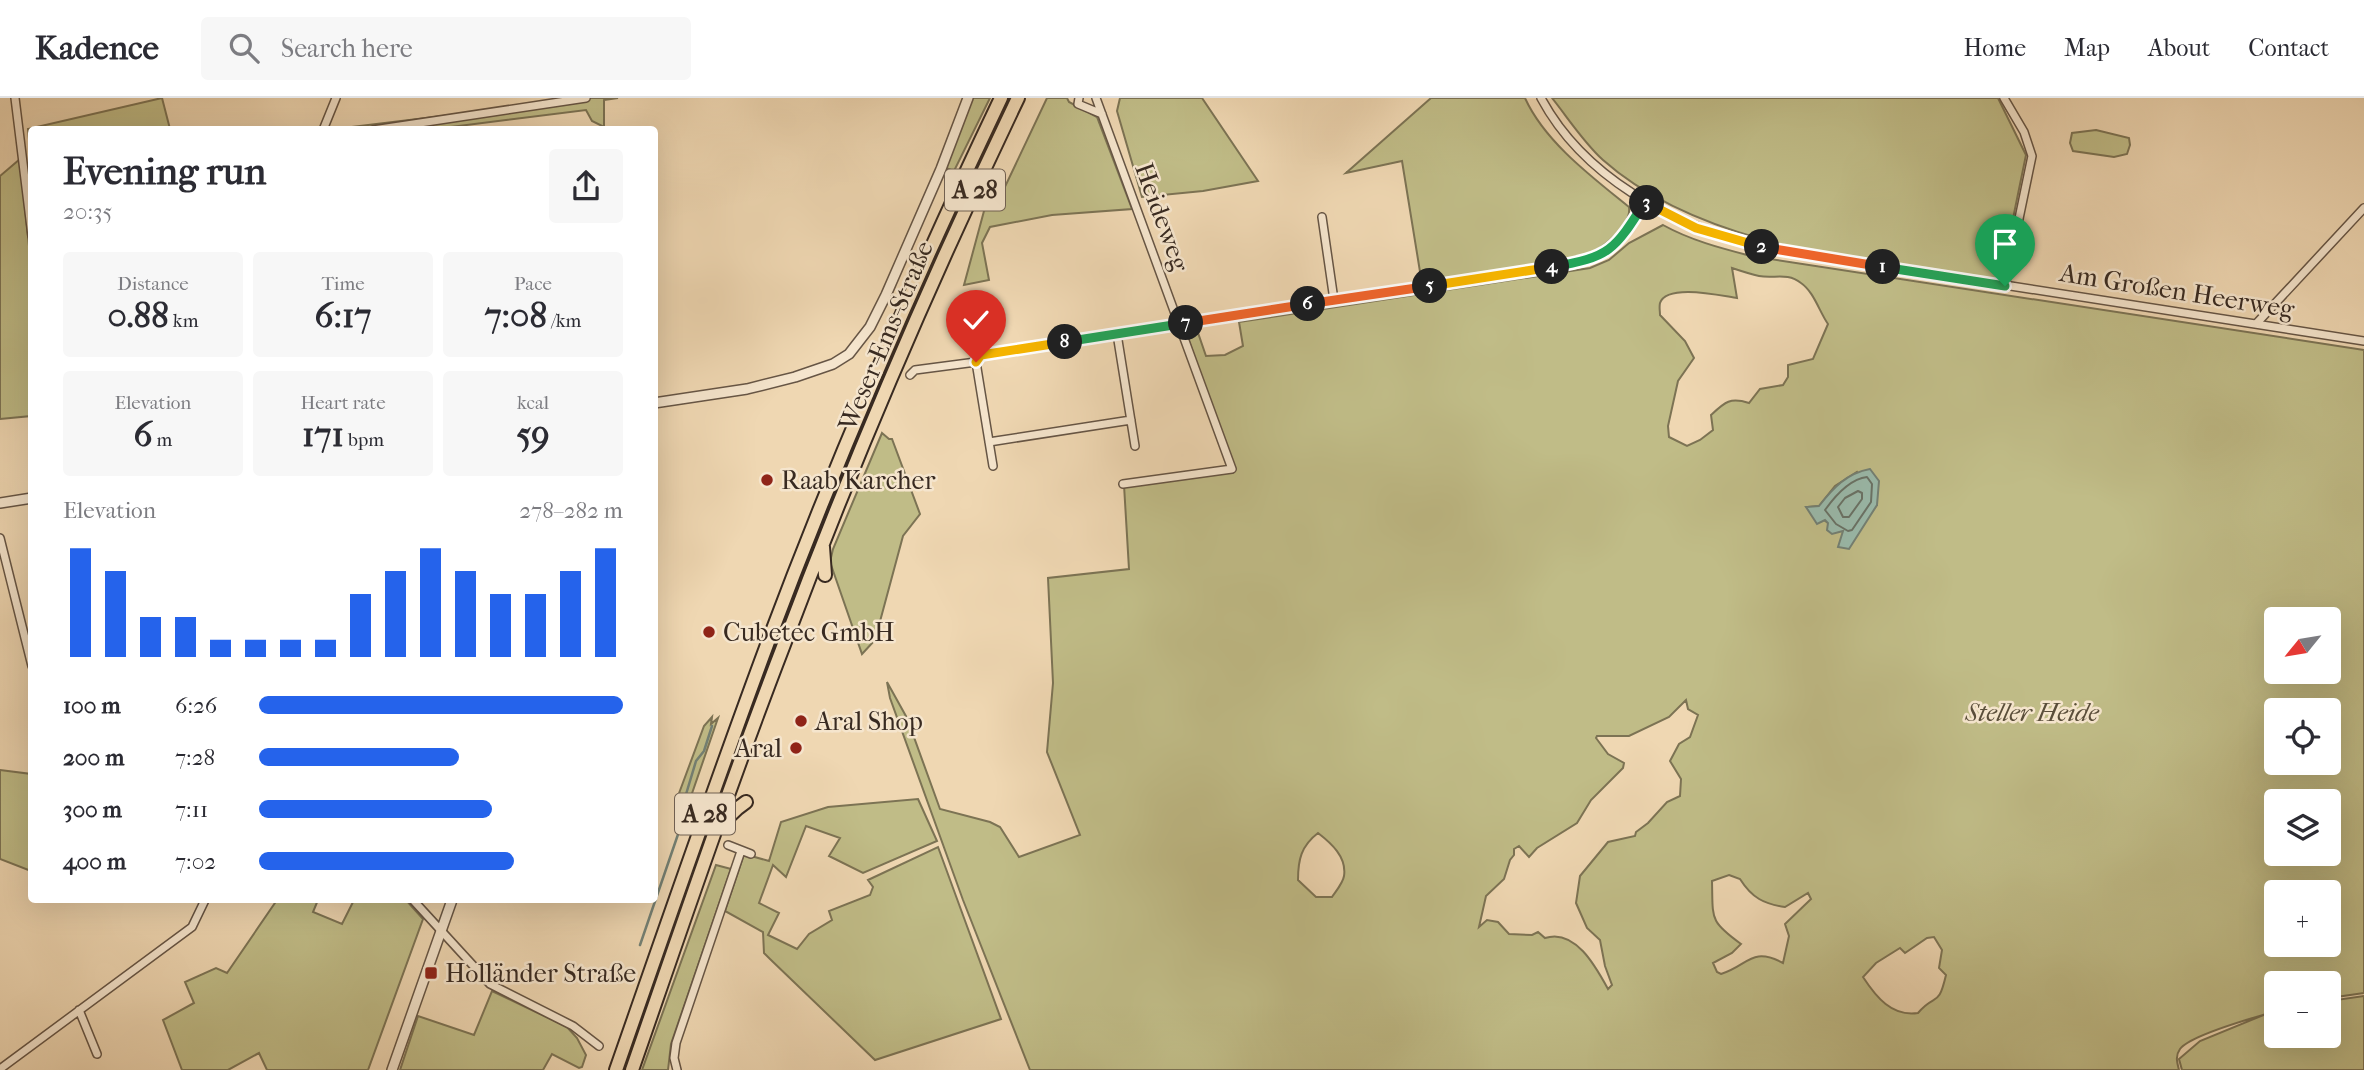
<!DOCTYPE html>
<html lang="en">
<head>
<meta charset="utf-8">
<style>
  :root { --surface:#fff; --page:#f7f7f7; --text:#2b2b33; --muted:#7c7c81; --line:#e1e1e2; --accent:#2563eb }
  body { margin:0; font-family:"IM FELL French Canon",serif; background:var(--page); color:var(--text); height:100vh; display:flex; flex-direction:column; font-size:26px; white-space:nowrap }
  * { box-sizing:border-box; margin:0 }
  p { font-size:23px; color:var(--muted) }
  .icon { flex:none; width:38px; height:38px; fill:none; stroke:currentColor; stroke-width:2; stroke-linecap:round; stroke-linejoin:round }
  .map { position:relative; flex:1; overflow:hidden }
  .sheet { position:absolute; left:28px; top:28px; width:630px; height:777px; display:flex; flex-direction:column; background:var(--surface); border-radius:7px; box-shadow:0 7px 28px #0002 }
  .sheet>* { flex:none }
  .needle { width:46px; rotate:240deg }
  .buttons { position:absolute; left:2264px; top:509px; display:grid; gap:14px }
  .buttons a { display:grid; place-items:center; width:77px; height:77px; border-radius:7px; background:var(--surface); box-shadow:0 7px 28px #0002; font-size:35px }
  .pin { position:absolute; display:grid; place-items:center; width:60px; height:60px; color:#fff; margin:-72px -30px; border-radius:50% 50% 50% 0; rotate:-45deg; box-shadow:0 0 7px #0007 }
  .pin .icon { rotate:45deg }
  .km { position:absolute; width:35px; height:35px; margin:-18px; border-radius:50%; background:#222; color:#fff; font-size:19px; line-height:35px; text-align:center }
  .round { display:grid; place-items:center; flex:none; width:74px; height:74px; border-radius:7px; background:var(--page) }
  .head { display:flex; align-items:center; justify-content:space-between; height:119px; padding:0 35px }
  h1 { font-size:38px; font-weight:700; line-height:52px }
  .stats { display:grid; grid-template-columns:repeat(3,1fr); gap:10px; height:119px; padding:7px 35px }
  .stats div { display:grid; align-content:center; border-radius:7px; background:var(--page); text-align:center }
  .stats b { font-size:35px; font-weight:700 }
  .stats small { font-size:19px; font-weight:400 }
  .stats p { font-size:19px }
  .chart { height:196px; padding:14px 35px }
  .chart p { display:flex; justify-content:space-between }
  .chart svg { width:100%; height:126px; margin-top:7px; stroke:var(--accent); stroke-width:6 }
  ul { padding:0 35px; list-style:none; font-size:23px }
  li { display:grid; grid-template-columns:112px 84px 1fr; align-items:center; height:52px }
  li i { height:18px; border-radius:9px; background:var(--accent) }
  header { display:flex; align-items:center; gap:42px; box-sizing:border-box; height:98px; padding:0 35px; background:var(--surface); border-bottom:2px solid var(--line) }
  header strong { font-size:33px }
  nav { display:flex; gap:38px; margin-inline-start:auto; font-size:24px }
  .search { width:490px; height:63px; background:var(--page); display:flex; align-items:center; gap:18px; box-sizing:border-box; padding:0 24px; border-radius:7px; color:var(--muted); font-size:26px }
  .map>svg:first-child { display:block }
  .green { fill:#c0bc87; stroke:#7c7354; stroke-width:2; fill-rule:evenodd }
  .water { fill:#9abaab; stroke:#738074; stroke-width:2 }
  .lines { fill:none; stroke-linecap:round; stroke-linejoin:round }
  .shore { stroke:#697266; stroke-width:2 }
  .stream { stroke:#738074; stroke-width:2.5 }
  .minor-casing { stroke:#665545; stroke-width:10 }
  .tertiary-casing { stroke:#665545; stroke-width:12 }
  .motorway-casing { stroke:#382a21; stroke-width:16 }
  .minor { stroke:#f5e5cd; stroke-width:7 }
  .tertiary { stroke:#f5e5cd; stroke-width:9 }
  .motorway { stroke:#efd7b2; stroke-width:12 }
  .split-1-casing { stroke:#fff; stroke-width:14 }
  .split-2-casing { stroke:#fff; stroke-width:14 }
  .split-3-casing { stroke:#fff; stroke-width:14 }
  .split-4-casing { stroke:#fff; stroke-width:14 }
  .split-5-casing { stroke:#fff; stroke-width:14 }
  .split-6-casing { stroke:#fff; stroke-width:14 }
  .split-7-casing { stroke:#fff; stroke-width:14 }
  .split-8-casing { stroke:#fff; stroke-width:14 }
  .split-9-casing { stroke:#fff; stroke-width:14 }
  .split-1 { stroke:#22a559; stroke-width:9 }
  .split-2 { stroke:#f0652b; stroke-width:9 }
  .split-3 { stroke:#f5b400; stroke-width:9 }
  .split-4 { stroke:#22a559; stroke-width:9 }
  .split-5 { stroke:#f5b400; stroke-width:9 }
  .split-6 { stroke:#f0652b; stroke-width:9 }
  .split-7 { stroke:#f0652b; stroke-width:9 }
  .split-8 { stroke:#22a559; stroke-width:9 }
  .split-9 { stroke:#f5b400; stroke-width:9 }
  .poi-dot { fill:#8f2418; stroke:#f5e5cd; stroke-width:2.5 }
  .labels { text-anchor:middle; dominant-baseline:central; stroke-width:5; stroke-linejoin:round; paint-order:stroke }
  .shield { fill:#f5e5cd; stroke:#716255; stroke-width:2 }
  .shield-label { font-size:24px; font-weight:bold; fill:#382a21 }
  .street-label { font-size:26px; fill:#382a21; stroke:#f5e5cd }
  .poi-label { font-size:26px; fill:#382a21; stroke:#f5e5cd; text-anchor:start }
  .park-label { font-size:26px; font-style:italic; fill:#5a4e3a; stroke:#f5e5cd }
</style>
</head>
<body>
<header>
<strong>Kadence</strong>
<div class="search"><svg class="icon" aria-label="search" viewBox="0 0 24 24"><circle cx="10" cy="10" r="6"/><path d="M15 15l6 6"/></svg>Search here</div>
<nav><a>Home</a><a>Map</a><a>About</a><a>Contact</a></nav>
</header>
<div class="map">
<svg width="2364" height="972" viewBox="0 0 2364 972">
  <rect width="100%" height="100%" fill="#efd7b2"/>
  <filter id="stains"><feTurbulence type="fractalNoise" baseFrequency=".00286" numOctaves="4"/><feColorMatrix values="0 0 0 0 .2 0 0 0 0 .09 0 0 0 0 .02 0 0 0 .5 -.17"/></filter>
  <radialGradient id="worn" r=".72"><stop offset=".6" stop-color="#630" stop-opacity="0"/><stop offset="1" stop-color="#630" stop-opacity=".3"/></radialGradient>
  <!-- green -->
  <path class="green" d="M162,0l8,31 -138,1 -1,30 -3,-31z
    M590,0h28l-14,2v27l-12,-6 -6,-11 -151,19 -108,1z
    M971,0h19l-36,73 -8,-3z
    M1047,0h20l2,4 28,15 35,92 -80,6 -62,12 -8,16 7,37 -25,5 20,-74 19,-20z
    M1120,0h82l56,83 -55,10 -61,6 -25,-86z
    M1431,0h94c20,44 67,79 104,109 3,20 -31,45 -48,51l-159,26 -20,-123 -56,12z
    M1552,0h446l28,57 -26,127c-127,-20 -297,-33 -397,-122 -19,-17 -35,-42 -51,-62z
    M2096,32l33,8 1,7 -3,9 -13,3 -41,-6 -3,-8 2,-10z
    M20,61l12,116 -1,141 -31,3v-243z
    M1663,127c27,15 57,23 88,31l613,94v643l-35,5v-14h-52v26l-5,2 5,-1v25h52v-35l35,-5v74h-182l-3,-11 21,-18 66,-27c-17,5 -77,22 -86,35 -5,7 -3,13 -1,21h-1149l-67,-170 -73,-202 -3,-16 20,36 33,91 50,13 10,5 19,30 61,-22 -33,-83 6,-69 -5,-105 81,-9 -5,-84 109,-13 -47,-140 11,-2 9,26 19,-1 18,-9 -4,-24 351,-54 19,-8 20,-17zM1732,170c9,3 18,6 27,8 15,3 28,-4 42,7 13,9 18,28 27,41l-15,35 -25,6v12l-5,8 -23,4 -11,14c-19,-6 -24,-1 -38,12l2,15 -13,10 -13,6 -18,-9 -1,-11 10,-45 16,-23 -9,-17 -25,-26c0,-4 -1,-8 0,-12 7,-20 62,-7 77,-5zM1857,374l20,33 -12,16 -37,2 -21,-16 12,-1 16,-20zM2277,522h52v52h-52zM1686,602l2,9 10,6 -8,22 -11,7 -9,17 11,18 -1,17 -13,6 -19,21 -12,9 -1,4 -27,6 -28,34 -4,27 11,25 13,12 5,26 7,19 -4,4c-12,-22 -33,-61 -63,-51l-7,-6 -6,3 -23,-1 -11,-12 -11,-2 -8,7 7,-31 18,-17 6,-19 4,-5v-6l5,-3 10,11 8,-9 40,-25 14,-23 32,-32 1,-5 -16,-9 -12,-16 1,-2h32l40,-19zM2277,612h52v53h-52zM2277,704h52v52h-52zM1318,735c13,10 29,24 26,43 -1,7 -8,15 -12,21h-16l-18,-17c0,-20 3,-34 20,-47zM1729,777l11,4c12,19 24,25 45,28l23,-14 3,6 -26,25 4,12 -6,27c-32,-17 -35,3 -62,11l-4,-2 -4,-9 19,-10 9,-9c-32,-23 -28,-25 -29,-63zM2277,794h52v53h-52zM1934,839l8,13 -3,18 7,7c-8,34 -10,17 -28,38 -26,4 -42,-16 -55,-36l13,-14 24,-15 5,5 22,-15z
    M882,335l7,6h3l28,75 -17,22 -28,104 -13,14 -32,-92 3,-13z
    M712,619l-1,7 7,-6 -29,84 -11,-6 26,-70z
    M0,672l31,4v97l-31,-12z
    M918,701l19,42 -74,32 -34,-17 11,-18 -34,-12 -20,51 -13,-12 -14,38 20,10 -11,22 29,14 12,-15 23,-14 -3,-9 41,-16 3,-8 -5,-7 70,-33 63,172 -126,41 -105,-101 -6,-6 -1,-21 -38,-21 19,-57 25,7 12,-39 47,-15z
    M716,767l15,4 -60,175 -3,26h-26z
    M277,802h41l-5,12 29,12 12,-24h52l17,19 -55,151h-101l-8,-17 -31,17h-46l-19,-50 31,-17 -9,-21 31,-14 11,5z
    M492,893l75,36 10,11 9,17 -4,12 -3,1 -27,-14 -9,16h-143l18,-54 56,19z"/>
  <!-- water -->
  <path class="water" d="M1870,371l9,12 -2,24 -28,44 -11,-2 5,-16 -11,3 -5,-4 1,-7 -3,-3 -8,4 -11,-17 13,-1c14,-18 28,-33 51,-37z"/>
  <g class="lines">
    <!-- shore -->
    <path class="shore" d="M1867,379l5,7 -1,18 -19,28 -4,1 -12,-7 -11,-14c10,-14 25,-31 42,-33z
      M1858,393l4,2v6l-13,18h-6l-5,-10 7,-9z"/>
    <!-- stream -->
    <path class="stream" d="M640,847l45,-131 4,-12 -5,-1 12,-40 8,-10 8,-25"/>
    <defs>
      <path id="minor" d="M15,0l17,138
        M1079,0l-1,6 24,10
        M1096,0l136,371 -109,15
        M1541,0c43,80 129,124 213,148l610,95
        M2004,0l20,34 8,24 -27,130
        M323,32l13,-32
        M373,32l213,-32
        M1322,119l12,83
        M2256,226l108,-116
        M1117,236l18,112
        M910,277l5,-5 61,-8
        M989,344l142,-22
        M993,368l-17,-104 5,-7 604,-94 28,-14 32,-45
        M0,440l32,128
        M728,747l23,9
        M413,802l77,84 83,42 26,20
        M79,912l18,44
        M0,971l192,-142 13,-27
        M677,972l-3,-12 2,-15 65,-192"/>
      <path id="tertiary" d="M654,305l93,-14 48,-12 38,-13 16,-10 21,-27 16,-32 55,-126 27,-71
        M0,405l32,-5
        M392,972l60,-170"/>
      <path id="motorway" d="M823,449l2,28
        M719,728l19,-18 8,-6
        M616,972c50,-143 99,-286 152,-428 69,-184 148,-366 233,-544
        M632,972c49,-141 97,-283 151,-423 70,-186 149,-370 235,-549"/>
    </defs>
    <!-- minor casing -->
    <use href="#minor" class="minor-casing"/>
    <!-- tertiary casing -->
    <use href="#tertiary" class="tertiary-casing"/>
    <!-- motorway casing -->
    <use href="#motorway" class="motorway-casing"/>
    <!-- minor -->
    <use href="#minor" class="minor"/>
    <!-- tertiary -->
    <use href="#tertiary" class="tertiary"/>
    <!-- motorway -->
    <use href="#motorway" class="motorway"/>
  </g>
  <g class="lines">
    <defs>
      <path id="split-1" d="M1883,169l122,19"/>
      <path id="split-2" d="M1762,149l121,20"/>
      <path id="split-3" d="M1647,105l49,25 66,19"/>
      <path id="split-4" d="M1552,169c58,-10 62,-16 93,-65l2,1"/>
      <path id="split-5" d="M1430,188l122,-19"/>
      <path id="split-6" d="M1308,206l122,-18"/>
      <path id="split-7" d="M1186,225l122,-19"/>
      <path id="split-8" d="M1065,244l121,-19"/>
      <path id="split-9" d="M976,264l5,-7 84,-13"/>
    </defs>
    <!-- split-1 casing -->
    <use href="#split-1" class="split-1-casing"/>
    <!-- split-2 casing -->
    <use href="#split-2" class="split-2-casing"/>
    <!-- split-3 casing -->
    <use href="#split-3" class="split-3-casing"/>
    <!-- split-4 casing -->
    <use href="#split-4" class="split-4-casing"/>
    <!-- split-5 casing -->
    <use href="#split-5" class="split-5-casing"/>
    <!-- split-6 casing -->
    <use href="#split-6" class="split-6-casing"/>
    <!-- split-7 casing -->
    <use href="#split-7" class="split-7-casing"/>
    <!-- split-8 casing -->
    <use href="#split-8" class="split-8-casing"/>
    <!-- split-9 casing -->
    <use href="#split-9" class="split-9-casing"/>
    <!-- split-1 -->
    <use href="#split-1" class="split-1"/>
    <!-- split-2 -->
    <use href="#split-2" class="split-2"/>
    <!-- split-3 -->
    <use href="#split-3" class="split-3"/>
    <!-- split-4 -->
    <use href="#split-4" class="split-4"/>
    <!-- split-5 -->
    <use href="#split-5" class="split-5"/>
    <!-- split-6 -->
    <use href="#split-6" class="split-6"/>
    <!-- split-7 -->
    <use href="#split-7" class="split-7"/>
    <!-- split-8 -->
    <use href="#split-8" class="split-8"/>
    <!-- split-9 -->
    <use href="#split-9" class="split-9"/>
  </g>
  <!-- markers -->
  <g class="poi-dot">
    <circle cx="767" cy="382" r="7"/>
    <circle cx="709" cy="534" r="7"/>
    <circle cx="801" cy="623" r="7"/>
    <circle cx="796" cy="650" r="7"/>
    <rect x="424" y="868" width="14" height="14" rx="3.5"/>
  </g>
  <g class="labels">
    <!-- shield labels -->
    <g class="shield">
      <rect x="945" y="71.5" width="60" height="41" rx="5"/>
      <rect x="675" y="695.5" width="60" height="41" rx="5"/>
    </g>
    <g class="shield-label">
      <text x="975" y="92">A 28</text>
      <text x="705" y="716">A 28</text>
    </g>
    <!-- street labels -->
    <g class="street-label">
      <text transform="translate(1162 119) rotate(70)">Heideweg</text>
      <text transform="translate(2177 193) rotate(9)">Am Großen Heerweg</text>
      <text transform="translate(886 238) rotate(-67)">Weser-Ems-Straße</text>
    </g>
    <!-- poi labels -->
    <g class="poi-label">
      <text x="781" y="382">Raab Karcher</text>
      <text x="723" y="534">Cubetec GmbH</text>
      <text x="815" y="623">Aral Shop</text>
      <text x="782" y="650" text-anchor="end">Aral</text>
      <text x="445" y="875">Holländer Straße</text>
    </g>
    <!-- park labels -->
    <g class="park-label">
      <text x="2032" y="614">Steller Heide</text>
    </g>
  </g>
  <rect width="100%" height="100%" filter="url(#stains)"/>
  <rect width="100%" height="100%" fill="url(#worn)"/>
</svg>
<div class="buttons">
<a><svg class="needle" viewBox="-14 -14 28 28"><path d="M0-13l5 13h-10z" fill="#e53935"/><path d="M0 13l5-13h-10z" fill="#7c7c81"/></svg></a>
<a><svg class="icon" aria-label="locate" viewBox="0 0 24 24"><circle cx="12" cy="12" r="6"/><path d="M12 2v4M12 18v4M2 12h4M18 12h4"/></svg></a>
<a><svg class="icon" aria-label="layers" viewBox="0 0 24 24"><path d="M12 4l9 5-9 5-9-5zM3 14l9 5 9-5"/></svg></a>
<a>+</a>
<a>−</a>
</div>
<div class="pin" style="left:2005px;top:188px;background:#1e9e55"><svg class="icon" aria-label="arrive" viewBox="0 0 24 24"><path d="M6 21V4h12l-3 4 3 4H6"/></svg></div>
<div class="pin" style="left:976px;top:264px;background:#d93025"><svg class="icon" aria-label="check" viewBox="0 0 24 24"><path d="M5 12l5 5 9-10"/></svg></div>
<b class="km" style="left:1883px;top:169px">1</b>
<b class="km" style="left:1762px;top:149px">2</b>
<b class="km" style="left:1647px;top:105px">3</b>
<b class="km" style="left:1552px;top:169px">4</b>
<b class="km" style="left:1430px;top:188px">5</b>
<b class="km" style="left:1308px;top:206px">6</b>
<b class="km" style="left:1186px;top:225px">7</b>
<b class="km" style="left:1065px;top:244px">8</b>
<section class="sheet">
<div class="head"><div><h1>Evening run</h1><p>20:35</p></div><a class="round"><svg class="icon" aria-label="share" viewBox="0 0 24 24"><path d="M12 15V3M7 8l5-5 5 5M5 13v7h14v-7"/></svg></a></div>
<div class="stats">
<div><p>Distance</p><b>0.88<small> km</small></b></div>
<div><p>Time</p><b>6:17</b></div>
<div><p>Pace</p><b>7:08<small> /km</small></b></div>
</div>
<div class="stats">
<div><p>Elevation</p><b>6<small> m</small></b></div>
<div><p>Heart rate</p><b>171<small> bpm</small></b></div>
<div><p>kcal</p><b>59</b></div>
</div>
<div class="chart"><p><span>Elevation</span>278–282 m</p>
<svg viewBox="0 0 160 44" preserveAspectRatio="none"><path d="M5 44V6M15 44V14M25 44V30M35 44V30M45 44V38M55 44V38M65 44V38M75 44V38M85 44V22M95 44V14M105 44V6M115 44V14M125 44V22M135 44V22M145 44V14M155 44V6"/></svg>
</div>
<ul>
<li><b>100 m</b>6:26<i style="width:100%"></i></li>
<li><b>200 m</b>7:28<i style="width:55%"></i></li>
<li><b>300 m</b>7:11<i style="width:64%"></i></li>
<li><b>400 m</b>7:02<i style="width:70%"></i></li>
</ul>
</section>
</div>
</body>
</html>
